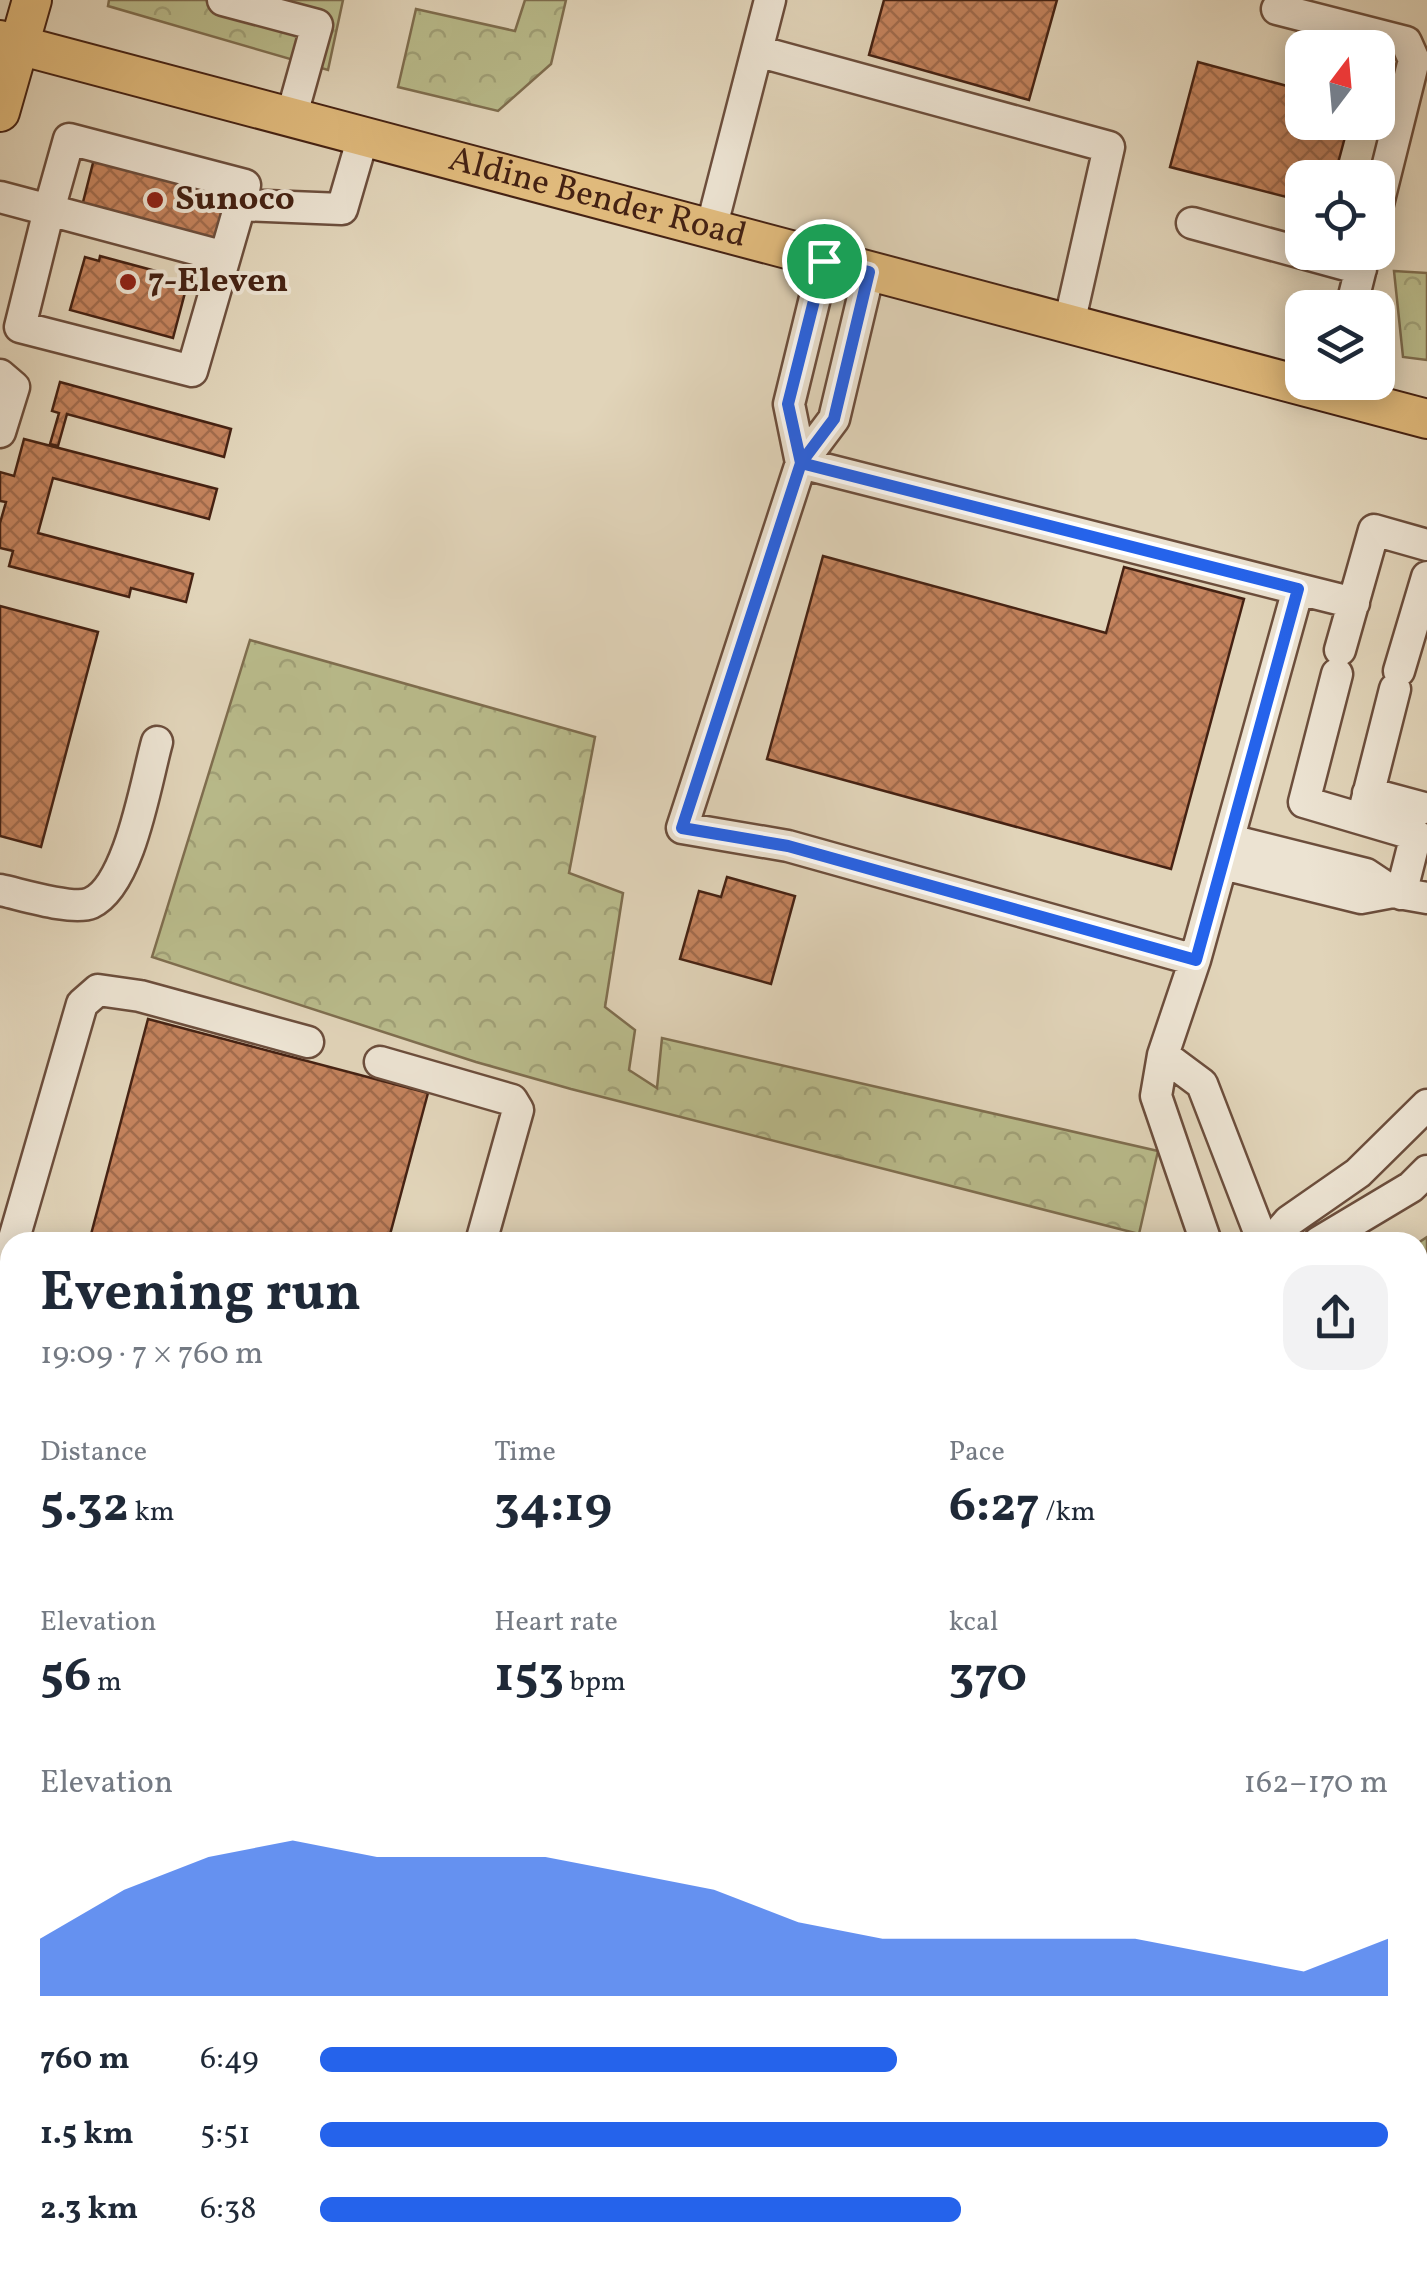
<!DOCTYPE html>
<html lang="en">
<head>
<meta charset="utf-8">
<style>
  :root { --surface:#fff; --page:#f2f2f3; --text:#1f2937; --muted:#747a83; --accent:#2563eb }
  body { margin:0; font-family:Vollkorn,serif; background:var(--page); color:var(--text); height:100vh; display:flex; flex-direction:column; font-size:38px; white-space:nowrap }
  * { box-sizing:border-box; margin:0 }
  p { font-size:32px; color:var(--muted) }
  .icon { flex:none; width:55px; height:55px; fill:none; stroke:currentColor; stroke-width:2; stroke-linecap:round; stroke-linejoin:round }
  .map { position:relative; flex:1; overflow:hidden }
  .details { position:absolute; left:0px; top:1232px; width:1428px; height:1038px; display:flex; flex-direction:column; background:var(--surface); border-radius:30px 30px 0 0; box-shadow:0 5px 25px #0003 }
  .details>* { flex:none }
  .needle { width:65px; rotate:16deg }
  .controls { position:absolute; left:1285px; top:30px; display:grid; gap:20px }
  .controls a { display:grid; place-items:center; width:110px; height:110px; border-radius:20px; background:var(--surface); box-shadow:0 5px 25px #0003; font-size:50px }
  .pin { position:absolute; display:grid; place-items:center; width:85px; height:85px; color:#fff; margin:-42px; border:5px solid #fff; border-radius:50%; box-shadow:0 2px 10px #0007 }
  .round { display:grid; place-items:center; flex:none; width:105px; height:105px; border-radius:30px; background:var(--page) }
  .headline { display:flex; align-items:center; justify-content:space-between; height:170px; padding:0 40px }
  h1 { font-size:55px; font-weight:700; line-height:75px }
  .figures { display:grid; grid-template-columns:repeat(3,1fr); gap:15px; height:170px; padding:10px 40px }
  .figures div { display:grid; align-content:center }
  .figures b { font-size:50px; font-weight:700 }
  .figures small { font-size:28px; font-weight:400 }
  .figures p { font-size:28px }
  .chart { height:280px; padding:20px 40px }
  .chart p { display:flex; justify-content:space-between }
  .chart svg { width:100%; height:180px; margin-top:10px; fill:var(--accent); opacity:.7 }
  ul { padding:0 40px; list-style:none; font-size:32px }
  li { display:grid; grid-template-columns:160px 120px 1fr; align-items:center; height:75px }
  li i { height:25px; border-radius:12px; background:var(--accent) }
  .map>svg:first-child { display:block }
  .forest { fill:url(#forest-crowns); stroke:#7f6e4f; stroke-width:2.5 }
  .building { fill:url(#building-cross-hatch); stroke:#452213; stroke-width:2.5 }
  .lines { fill:none; stroke-linecap:round; stroke-linejoin:round }
  .minor-casing { stroke:#6c4e3c; stroke-width:35 }
  .major-casing { stroke:#452213; stroke-width:42 }
  .minor { stroke:#ece3d2; stroke-width:30 }
  .major { stroke:#e0ba7c; stroke-width:38 }
  .route-casing { stroke:#fff; stroke-width:20 }
  .route { stroke:#2563eb; stroke-width:12 }
  .poi-dot { fill:#8f2418; stroke:#ece3d2; stroke-width:4 }
  .labels { text-anchor:middle; dominant-baseline:central; stroke-width:8; stroke-linejoin:round; paint-order:stroke }
  .poi-label { font-size:35px; font-weight:bold; fill:#452213; stroke:#ece3d2; text-anchor:start }
  .street-label { font-size:35px; fill:#452213; stroke:#ece3d2 }
</style>
</head>
<body>
<div class="map">
<svg width="1427" height="2269" viewBox="0 0 1427 2269">
  <defs>
    <pattern id="forest-crowns" width="20" height="18" patternUnits="userSpaceOnUse" patternTransform="scale(2.5)"><rect width="20" height="18" fill="#b9bb8b"/><path d="M2 6a3 3 0 1 1 6 0M12 15a3 3 0 1 1 6 0" fill="none" stroke="#a0a077"/></pattern>
    <pattern id="building-cross-hatch" width="8" height="8" patternUnits="userSpaceOnUse" patternTransform="scale(2.5)"><rect width="8" height="8" fill="#c4835d"/><path d="M0 0l8 8M0 8l8-8" fill="none" stroke="#a16b4c"/></pattern>
  </defs>
  <rect width="100%" height="100%" fill="#e1d4b9"/>
  <filter id="stains"><feTurbulence type="fractalNoise" baseFrequency=".002" numOctaves="4"/><feColorMatrix values="0 0 0 0 .2 0 0 0 0 .09 0 0 0 0 .02 0 0 0 .5 -.17"/></filter>
  <radialGradient id="worn" r=".72"><stop offset=".6" stop-color="#630" stop-opacity="0"/><stop offset="1" stop-color="#630" stop-opacity=".3"/></radialGradient>
  <!-- forest -->
  <path class="forest" d="M109,0h234l-15,70 -220,-64z
    M525,0h41l-15,64 -53,47 -100,-24 18,-78 99,22z
    M1394,271l33,2v87l-24,-3z
    M250,640l345,97 -26,136 54,20 -18,114 30,23 -6,40 28,18 5,-50 496,113 -19,83 -568,-145 -95,-27 -324,-105z
    M1427,1237v556l-9,-3v-547z"/>
  <!-- building -->
  <path class="building" d="M884,0h173l-28,100 -160,-45z
    M1198,62l104,28v32h47l-15,56h-32v21l-8,-2v2l-124,-32z
    M94,159l133,35 -12,47 -133,-35z
    M100,256l63,17 -1,5 25,7 -14,53 -103,-28 15,-53 14,4z
    M60,382l171,47 -7,28 -157,-43 -9,32 -8,-2 9,-31 -7,-2z
    M24,439l193,50 -8,30 -156,-41 -15,55 155,41 -7,28 -55,-14 -2,9 -120,-31 4,-15 -13,-3v-25l6,-21 -6,-1v-29l14,4z
    M823,556l283,77 18,-66 120,32 -73,270 -404,-110z
    M0,606l98,26 -57,215 -41,-11z
    M727,877l68,19 -24,88 -91,-25 19,-68 22,6z
    M148,1019l280,74 -40,149h-299z
    M1418,1905l9,3v361h-18l-32,-9h41z
    M0,2114l10,2v86l-10,-3z
    M221,2260h40l-2,9z"/>
  <g class="lines">
    <defs>
      <path id="minor" d="M223,0l94,25 -26,93
        M1277,9l129,33 8,18 -36,144
        M757,51l352,96 -40,177
        M0,197l49,13 -29,117 172,44 48,-166 102,4 21,-72
        M1192,223l169,46
        M711,229l59,-229
        M225,257l-176,-47 20,-71 176,46 -5,20
        M869,272l-35,147 -33,44 -119,365 106,18 407,114 -32,95 -7,41 50,146
        M1351,308l14,-56
        M0,375l14,12 -14,45
        M801,463l497,126 -103,371
        M801,463l-12,-59 35,-143
        M1298,589l56,14
        M1340,650l34,-120 53,15
        M1399,671l28,-94
        M1337,674l-33,128 112,33 -15,59
        M1368,793l56,15
        M1362,819l33,-130
        M1230,840l136,34 27,18
        M1223,864l138,34 32,-6 34,6
        M0,890c20,4 73,21 91,13 39,-18 55,-122 66,-161
        M1163,1055l39,29 61,158
        M380,1062l132,38 6,10 -37,132
        M13,1242l69,-238 16,-14 42,6 168,46
        M1271,1242l18,-21 69,-48 69,-68
        M1319,1242l92,-55 16,-16
        M0,1289l10,-35
        M0,1416l10,3
        M0,1488l10,3
        M0,1592l10,3
        M1418,1854l9,3
        M1066,2260l32,9
        M1260,2260l33,9
        M372,2269l2,-9
        M911,2269l3,-9
        M978,2269l3,-9"/>
      <g id="major">
        <path id="s1" d="M0,40l1427,379"/>
        <path d="M0,112l32,-112"/>
      </g>
    </defs>
    <!-- minor casing -->
    <use href="#minor" class="minor-casing"/>
    <!-- major casing -->
    <use href="#major" class="major-casing"/>
    <!-- minor -->
    <use href="#minor" class="minor"/>
    <!-- major -->
    <use href="#major" class="major"/>
  </g>
  <g class="lines">
    <defs>
      <path id="route" d="M824,261l-36,143 13,59 -119,365 106,18 408,114 102,-371 -497,-126 33,-44 35,-147 -45,-11"/>
    </defs>
    <!-- route casing -->
    <use href="#route" class="route-casing"/>
    <!-- route -->
    <use href="#route" class="route"/>
  </g>
  <!-- markers -->
  <g class="poi-dot">
    <circle cx="155" cy="200" r="10"/>
    <circle cx="128" cy="282" r="10"/>
  </g>
  <g class="labels">
    <!-- poi labels -->
    <g class="poi-label">
      <text x="175" y="200">Sunoco</text>
      <text x="148" y="282">7-Eleven</text>
    </g>
    <!-- street labels -->
    <g class="street-label">
      <text stroke="none"><textPath href="#s1" startOffset="618">Aldine Bender Road</textPath></text>
    </g>
  </g>
  <rect width="100%" height="100%" filter="url(#stains)"/>
  <rect width="100%" height="100%" fill="url(#worn)"/>
</svg>
<div class="controls">
<a><svg class="needle" viewBox="-14 -14 28 28"><path d="M0-13l5 13h-10z" fill="#e53935"/><path d="M0 13l5-13h-10z" fill="#747a83"/></svg></a>
<a><svg class="icon" aria-label="locate" viewBox="0 0 24 24"><circle cx="12" cy="12" r="6"/><path d="M12 2v4M12 18v4M2 12h4M18 12h4"/></svg></a>
<a><svg class="icon" aria-label="layers" viewBox="0 0 24 24"><path d="M12 4l9 5-9 5-9-5zM3 14l9 5 9-5"/></svg></a>
</div>
<div class="pin" style="left:824px;top:261px;background:#1e9e55"><svg class="icon" aria-label="arrive" viewBox="0 0 24 24"><path d="M6 21V4h12l-3 4 3 4H6"/></svg></div>
<section class="details">
<div class="headline"><div><h1>Evening run</h1><p>19:09 · 7 × 760 m</p></div><a class="round"><svg class="icon" aria-label="share" viewBox="0 0 24 24"><path d="M12 15V3M7 8l5-5 5 5M5 13v7h14v-7"/></svg></a></div>
<div class="figures">
<div><p>Distance</p><b>5.32<small> km</small></b></div>
<div><p>Time</p><b>34:19</b></div>
<div><p>Pace</p><b>6:27<small> /km</small></b></div>
</div>
<div class="figures">
<div><p>Elevation</p><b>56<small> m</small></b></div>
<div><p>Heart rate</p><b>153<small> bpm</small></b></div>
<div><p>kcal</p><b>370</b></div>
</div>
<div class="chart"><p><span>Elevation</span>162–170 m</p>
<svg viewBox="0 0 160 44" preserveAspectRatio="none"><path d="M0 44V30L10 18L20 10L30 6L40 10L50 10L60 10L70 14L80 18L90 26L100 30L110 30L120 30L130 30L140 34L150 38L160 30V44z"/></svg>
</div>
<ul>
<li><b>760 m</b>6:49<i style="width:54%"></i></li>
<li><b>1.5 km</b>5:51<i style="width:100%"></i></li>
<li><b>2.3 km</b>6:38<i style="width:60%"></i></li>
</ul>
</section>
</div>
</body>
</html>
